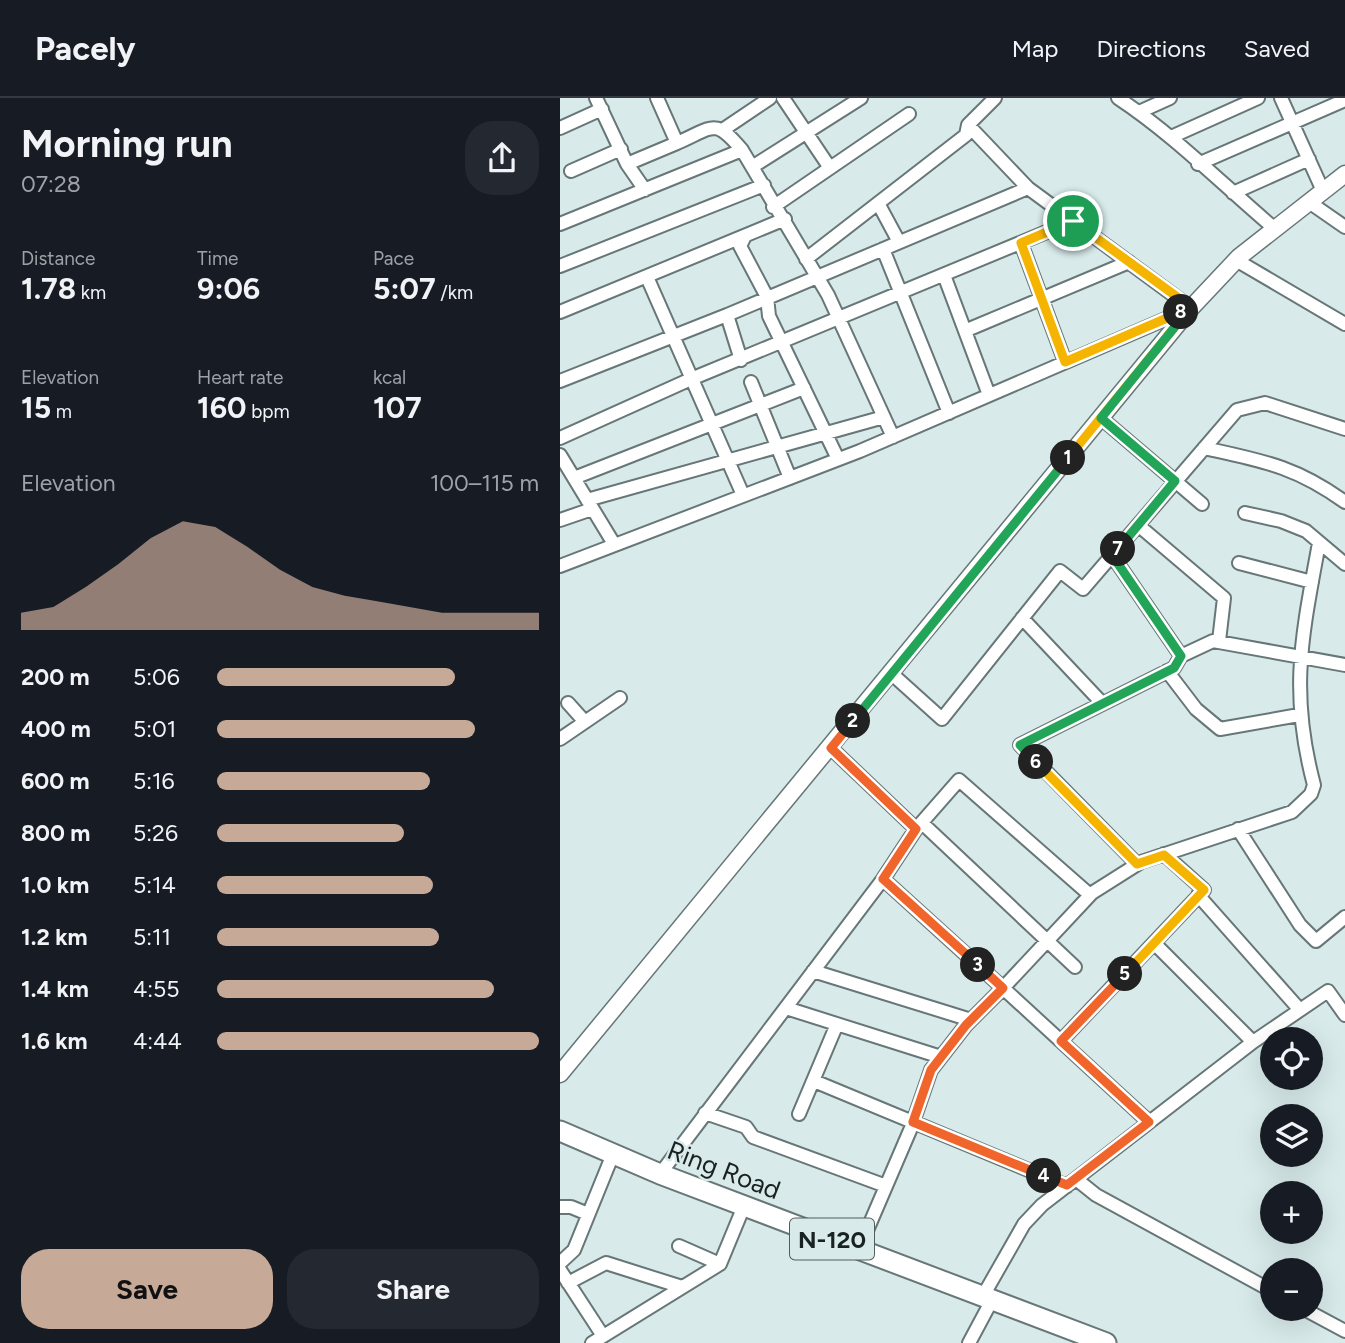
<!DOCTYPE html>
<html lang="en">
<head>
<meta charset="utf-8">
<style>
  :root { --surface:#171b24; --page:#242831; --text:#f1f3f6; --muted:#9ea1a6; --line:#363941; --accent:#c7a998 }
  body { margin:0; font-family:Figtree,sans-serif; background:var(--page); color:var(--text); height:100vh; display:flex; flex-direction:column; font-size:26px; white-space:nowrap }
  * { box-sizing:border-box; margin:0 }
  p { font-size:23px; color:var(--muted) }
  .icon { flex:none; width:38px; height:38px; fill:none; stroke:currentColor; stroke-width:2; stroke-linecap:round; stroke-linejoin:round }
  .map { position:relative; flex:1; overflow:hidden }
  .panel { display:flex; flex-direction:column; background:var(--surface); width:560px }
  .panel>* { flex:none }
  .controls { position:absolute; left:700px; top:929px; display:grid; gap:14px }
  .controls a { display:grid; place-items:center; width:63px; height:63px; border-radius:50%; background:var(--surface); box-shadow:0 7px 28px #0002; font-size:35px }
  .pin { position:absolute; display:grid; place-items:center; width:60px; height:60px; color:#fff; margin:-30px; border:4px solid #fff; border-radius:50%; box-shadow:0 2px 7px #0007 }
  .km { position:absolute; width:35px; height:35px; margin:-18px; border-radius:50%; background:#222; color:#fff; font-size:19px; line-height:35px; text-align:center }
  .round { display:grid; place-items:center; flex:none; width:74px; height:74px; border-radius:28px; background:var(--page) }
  .headline { display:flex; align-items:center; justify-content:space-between; height:119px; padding:0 21px }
  h1 { font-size:38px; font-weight:700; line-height:52px }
  .metrics { display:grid; grid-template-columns:repeat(3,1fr); gap:10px; height:119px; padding:7px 21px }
  .metrics div { display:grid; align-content:center }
  .metrics b { font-size:30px; font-weight:700 }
  .metrics small { font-size:19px; font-weight:400 }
  .metrics p { font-size:19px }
  .chart { height:196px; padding:14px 21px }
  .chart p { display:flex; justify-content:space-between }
  .chart svg { width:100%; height:126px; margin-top:7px; fill:var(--accent); opacity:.7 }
  .cta { display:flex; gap:14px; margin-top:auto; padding:14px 21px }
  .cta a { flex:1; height:80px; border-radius:28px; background:var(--accent); color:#111; font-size:28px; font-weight:700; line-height:80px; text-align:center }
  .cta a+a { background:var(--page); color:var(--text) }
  ul { padding:0 21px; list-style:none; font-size:23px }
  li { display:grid; grid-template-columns:112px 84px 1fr; align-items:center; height:52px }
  li i { height:18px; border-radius:9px; background:var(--accent) }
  header { display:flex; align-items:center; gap:42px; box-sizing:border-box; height:98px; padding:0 35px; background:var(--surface); border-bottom:2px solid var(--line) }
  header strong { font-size:33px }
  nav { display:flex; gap:38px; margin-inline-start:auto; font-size:24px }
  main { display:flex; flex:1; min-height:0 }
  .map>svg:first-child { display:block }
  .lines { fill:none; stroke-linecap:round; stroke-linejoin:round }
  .minor-casing { stroke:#677677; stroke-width:16 }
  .tertiary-casing { stroke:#677677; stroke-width:19 }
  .trunk-casing { stroke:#677677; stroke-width:23 }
  .minor { stroke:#fff; stroke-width:12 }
  .tertiary { stroke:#fff; stroke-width:16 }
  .trunk { stroke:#fff; stroke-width:19 }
  .split-1-casing { stroke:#fff; stroke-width:14 }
  .split-2-casing { stroke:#fff; stroke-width:14 }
  .split-3-casing { stroke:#fff; stroke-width:14 }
  .split-4-casing { stroke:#fff; stroke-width:14 }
  .split-5-casing { stroke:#fff; stroke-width:14 }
  .split-6-casing { stroke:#fff; stroke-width:14 }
  .split-7-casing { stroke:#fff; stroke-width:14 }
  .split-8-casing { stroke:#fff; stroke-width:14 }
  .split-9-casing { stroke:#fff; stroke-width:14 }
  .split-1 { stroke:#f5b400; stroke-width:9 }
  .split-2 { stroke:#22a559; stroke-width:9 }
  .split-3 { stroke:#f0652b; stroke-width:9 }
  .split-4 { stroke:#f0652b; stroke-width:9 }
  .split-5 { stroke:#f0652b; stroke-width:9 }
  .split-6 { stroke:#f5b400; stroke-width:9 }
  .split-7 { stroke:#22a559; stroke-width:9 }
  .split-8 { stroke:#22a559; stroke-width:9 }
  .split-9 { stroke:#f5b400; stroke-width:9 }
  .labels { text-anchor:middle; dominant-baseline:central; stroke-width:5; stroke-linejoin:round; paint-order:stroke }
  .shield { fill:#d8eaea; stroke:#535d5d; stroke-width:2 }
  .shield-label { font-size:24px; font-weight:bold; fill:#1a2121 }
  .street-label { font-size:26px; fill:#1a2121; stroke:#d8eaea }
</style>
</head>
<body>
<header>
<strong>Pacely</strong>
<nav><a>Map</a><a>Directions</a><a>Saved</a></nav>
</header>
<main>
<section class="panel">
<div class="headline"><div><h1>Morning run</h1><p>07:28</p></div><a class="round"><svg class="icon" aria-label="share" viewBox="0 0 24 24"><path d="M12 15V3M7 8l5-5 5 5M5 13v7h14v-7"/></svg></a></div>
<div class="metrics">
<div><p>Distance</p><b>1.78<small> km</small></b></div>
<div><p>Time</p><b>9:06</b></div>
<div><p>Pace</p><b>5:07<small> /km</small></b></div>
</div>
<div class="metrics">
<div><p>Elevation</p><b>15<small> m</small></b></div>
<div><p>Heart rate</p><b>160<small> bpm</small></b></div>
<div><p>kcal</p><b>107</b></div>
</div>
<div class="chart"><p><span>Elevation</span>100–115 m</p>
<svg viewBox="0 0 160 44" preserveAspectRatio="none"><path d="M0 44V38L10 36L20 29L30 21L40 12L50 6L60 8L70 15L80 23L90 29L100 32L110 34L120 36L130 38L140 38L150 38L160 38V44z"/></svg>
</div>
<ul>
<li><b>200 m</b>5:06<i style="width:74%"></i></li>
<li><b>400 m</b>5:01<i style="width:80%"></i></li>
<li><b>600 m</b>5:16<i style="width:66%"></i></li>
<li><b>800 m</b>5:26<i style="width:58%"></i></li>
<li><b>1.0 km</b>5:14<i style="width:67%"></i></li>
<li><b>1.2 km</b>5:11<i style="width:69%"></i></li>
<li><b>1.4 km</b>4:55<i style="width:86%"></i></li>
<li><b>1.6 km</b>4:44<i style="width:100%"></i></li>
</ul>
<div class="cta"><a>Save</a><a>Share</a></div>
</section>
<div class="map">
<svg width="785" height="1245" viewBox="0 0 785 1245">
  <rect width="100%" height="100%" fill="#d8eaea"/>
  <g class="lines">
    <defs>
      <path id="minor" d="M36,0l31,66 18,26
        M97,0l20,45c37,-16 37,-26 65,7l86,145 65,142
        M223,0l47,70
        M558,0c56,37 105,87 157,131
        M721,0l42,93
        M579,14l31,-14
        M0,30l42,-19
        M164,31l46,-31
        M611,39l87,-39
        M67,66l50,-21
        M638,66l147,-64
        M192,69l109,-69
        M11,73l50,-22
        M673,95l76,-34
        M749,104l36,25
        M318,105l21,39
        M213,109l136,-93
        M0,126l182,-74
        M184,140l-4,8 27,51 2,19 69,143
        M461,145l44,119
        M323,151l66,164
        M246,161l160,-124 2,-10 27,-27
        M676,162l109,64
        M0,168l204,-81
        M384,177l45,120
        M87,179l96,218
        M0,214l225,-93
        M167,217l14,45
        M407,232l162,-68
        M0,283l167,-66 301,-127
        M191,284l39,96
        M541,320l101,86
        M0,340l131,-59 382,-158
        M644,350c59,13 91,18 141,54
        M0,357l54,89
        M14,380l230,-90
        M27,402l297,-83
        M685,415l36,8 25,10 39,33
        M0,422l32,-11
        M578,427l86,73 -5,43
        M552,457l69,101
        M679,465l73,19
        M0,468l300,-115 331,-143 -163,-120 -60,-63
        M462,520l80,85
        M607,573l29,38 24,20 79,-14
        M332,576l50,45 118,-148 23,18 154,-179 28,-7 80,26
        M8,605l17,19
        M0,641l60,-41
        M271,650l85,81
        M362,725l153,144
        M678,731l62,96 16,16 29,-24
        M577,766l-117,-119 154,-77 7,-12 32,-15 132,24
        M638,797l102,115
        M594,845l99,99
        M253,873l158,49
        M226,910l155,49
        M501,943l143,-151 -40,-36
        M254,983l253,105
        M145,1015l41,14 7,10 133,49
        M239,1016l38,-90
        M589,1024l-146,-134 89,-95 49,-31 151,-50 19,-18 3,-9c-25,-94 -12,-149 5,-242
        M100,1076l223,-295 33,-50 43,-49 131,115
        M516,1081l20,16 176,96
        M0,1109h11l17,7
        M119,1148l41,18
        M299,1151l52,-121 20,-58 35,-45 37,-37 -120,-109
        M0,1165l14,-13 39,-96
        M0,1172l43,66
        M8,1185l38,-20 76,24
        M423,1198l41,-72 18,-19 211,-163 75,-51 17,24
        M744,1211l41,22
        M32,1245l128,-79 24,-58
        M409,1245l23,-43"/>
      <path id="tertiary" d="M0,976l631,-766 48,-51 106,-83"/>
      <path id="trunk" d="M0,1033l100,43 446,169"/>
    </defs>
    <!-- minor casing -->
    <use href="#minor" class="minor-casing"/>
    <!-- tertiary casing -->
    <use href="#tertiary" class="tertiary-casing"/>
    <!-- trunk casing -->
    <use href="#trunk" class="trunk-casing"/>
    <!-- minor -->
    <use href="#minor" class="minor"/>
    <!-- tertiary -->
    <use href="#tertiary" class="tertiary"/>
    <!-- trunk -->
    <use href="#trunk" class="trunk"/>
  </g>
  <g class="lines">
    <defs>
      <path id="split-1" d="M508,360l123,-151 -118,-86"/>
      <path id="split-2" d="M293,623l215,-263"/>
      <path id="split-3" d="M293,623l-22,27 85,81 -33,50 95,86"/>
      <path id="split-4" d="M418,867l25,23 -37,37 -35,45 -18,52 131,54"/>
      <path id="split-5" d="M484,1078l23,9 82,-63 -88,-81 64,-67"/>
      <path id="split-6" d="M476,664l101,102 27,-9 40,35 -79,84"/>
      <path id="split-7" d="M476,664l-16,-17 154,-77 7,-12 -69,-101 6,-6"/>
      <path id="split-8" d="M558,451l57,-68 -74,-63 90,-111 -10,5"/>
      <path id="split-9" d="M513,123l-52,22 44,119 116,-50"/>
    </defs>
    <!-- split-1 casing -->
    <use href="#split-1" class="split-1-casing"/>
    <!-- split-2 casing -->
    <use href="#split-2" class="split-2-casing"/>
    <!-- split-3 casing -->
    <use href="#split-3" class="split-3-casing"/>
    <!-- split-4 casing -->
    <use href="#split-4" class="split-4-casing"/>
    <!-- split-5 casing -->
    <use href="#split-5" class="split-5-casing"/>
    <!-- split-6 casing -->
    <use href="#split-6" class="split-6-casing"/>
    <!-- split-7 casing -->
    <use href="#split-7" class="split-7-casing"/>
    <!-- split-8 casing -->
    <use href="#split-8" class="split-8-casing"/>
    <!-- split-9 casing -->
    <use href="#split-9" class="split-9-casing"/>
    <!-- split-1 -->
    <use href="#split-1" class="split-1"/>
    <!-- split-2 -->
    <use href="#split-2" class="split-2"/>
    <!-- split-3 -->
    <use href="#split-3" class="split-3"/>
    <!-- split-4 -->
    <use href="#split-4" class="split-4"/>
    <!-- split-5 -->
    <use href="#split-5" class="split-5"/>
    <!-- split-6 -->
    <use href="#split-6" class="split-6"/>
    <!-- split-7 -->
    <use href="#split-7" class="split-7"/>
    <!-- split-8 -->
    <use href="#split-8" class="split-8"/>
    <!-- split-9 -->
    <use href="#split-9" class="split-9"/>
  </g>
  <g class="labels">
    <!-- shield labels -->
    <rect class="shield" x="230" y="1120.5" width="84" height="41" rx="5"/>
    <g class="shield-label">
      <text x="272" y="1141">N-120</text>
    </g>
    <!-- street labels -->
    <g class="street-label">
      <text transform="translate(164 1072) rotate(21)">Ring Road</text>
    </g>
  </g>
</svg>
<div class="controls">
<a><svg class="icon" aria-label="locate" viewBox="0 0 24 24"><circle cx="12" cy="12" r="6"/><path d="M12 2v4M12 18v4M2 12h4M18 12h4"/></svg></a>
<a><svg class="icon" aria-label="layers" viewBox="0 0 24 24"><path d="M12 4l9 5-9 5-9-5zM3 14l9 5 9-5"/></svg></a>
<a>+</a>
<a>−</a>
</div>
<div class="pin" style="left:513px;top:123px;background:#1e9e55"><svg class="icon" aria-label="arrive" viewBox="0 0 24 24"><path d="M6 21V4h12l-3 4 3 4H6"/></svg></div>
<b class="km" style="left:508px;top:360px">1</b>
<b class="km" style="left:293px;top:623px">2</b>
<b class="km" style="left:418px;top:867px">3</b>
<b class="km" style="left:484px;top:1078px">4</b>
<b class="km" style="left:565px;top:876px">5</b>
<b class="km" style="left:476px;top:664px">6</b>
<b class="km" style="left:558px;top:451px">7</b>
<b class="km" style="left:621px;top:214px">8</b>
</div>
</main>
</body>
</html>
